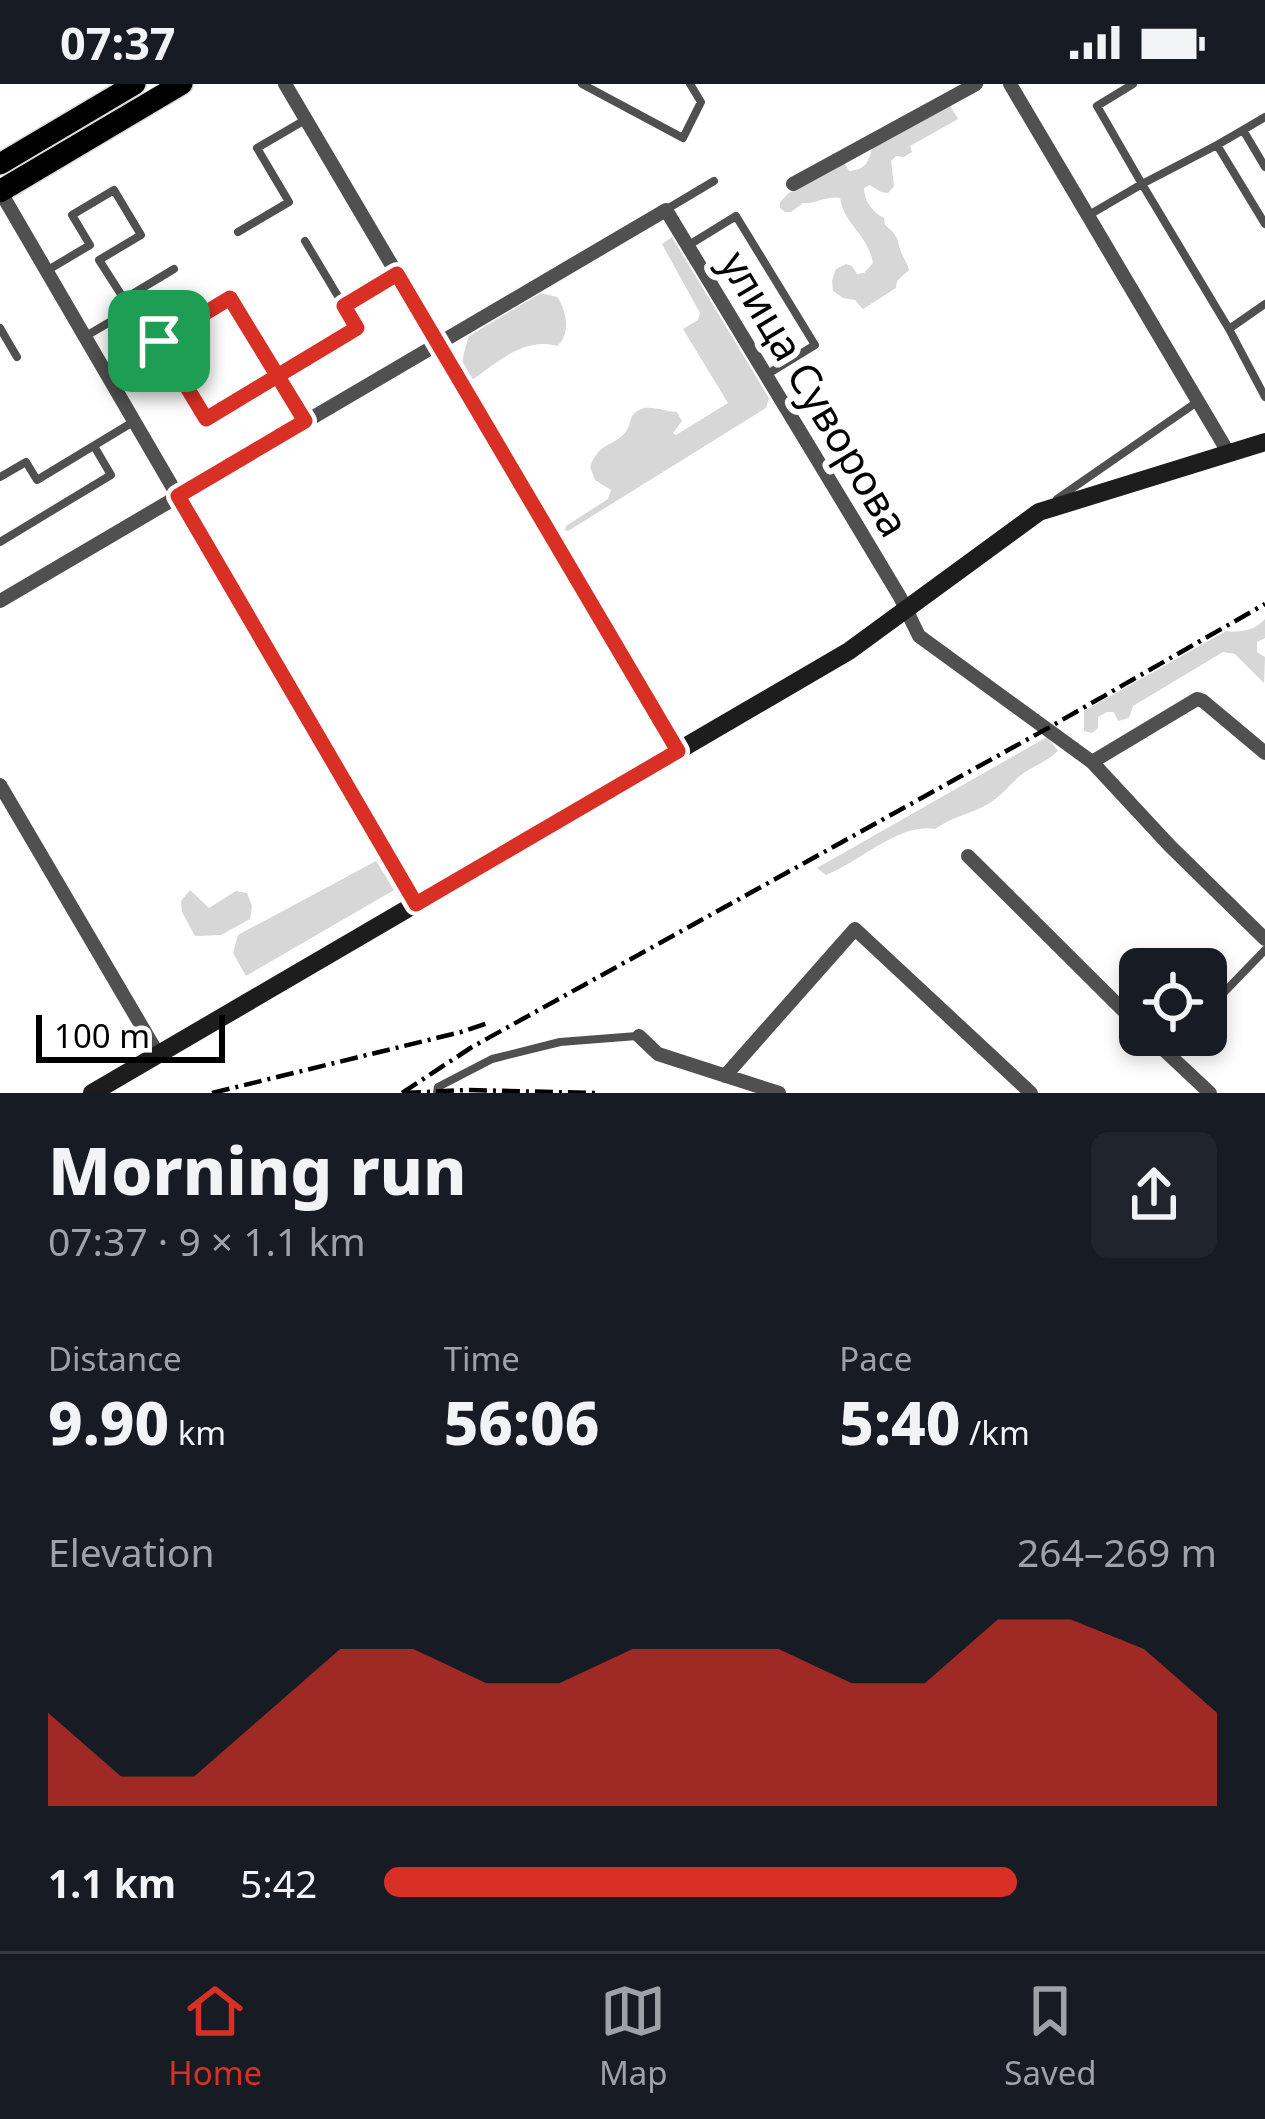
<!DOCTYPE html>
<html lang="en">
<head>
<meta charset="utf-8">
<style>
  :root { --surface:#171b24; --page:#20242c; --text:#f1f3f6; --muted:#9ea1a6; --line:#363941; --accent:#d93025 }
  body { margin:0; font-family:"Noto Sans",sans-serif; background:var(--page); color:var(--text); height:100vh; display:flex; flex-direction:column; font-size:45px; white-space:nowrap }
  * { box-sizing:border-box; margin:0 }
  p { font-size:39px; color:var(--muted) }
  .icon { flex:none; width:66px; height:66px; fill:none; stroke:currentColor; stroke-width:2; stroke-linecap:round; stroke-linejoin:round }
  .map { position:relative; height:1009px; overflow:hidden }
  .drawer { display:flex; flex-direction:column; background:var(--surface); flex:1 }
  .drawer>* { flex:none }
  .fabs { position:absolute; left:1119px; top:864px; display:grid; gap:24px }
  .fabs a { display:grid; place-items:center; width:108px; height:108px; border-radius:18px; background:var(--surface); box-shadow:0 6px 18px #0003; font-size:60px }
  .scale { position:absolute; left:36px; bottom:30px; width:189px; box-sizing:border-box; padding-left:12px; border:6px solid #000; border-top:0; font-size:33px; line-height:42px; white-space:nowrap; color:#000; -webkit-text-stroke:9px #fff; paint-order:stroke }
  .pin { position:absolute; display:grid; place-items:center; width:102px; height:102px; color:#fff; margin:-51px; border-radius:24px; box-shadow:0 6px 18px #0006 }
  .round { display:grid; place-items:center; flex:none; width:126px; height:126px; border-radius:18px; background:var(--page) }
  .headline { display:flex; align-items:center; justify-content:space-between; height:204px; padding:0 48px }
  h1 { font-size:66px; font-weight:800; line-height:90px }
  .metrics { display:grid; grid-template-columns:repeat(3,1fr); gap:18px; height:204px; padding:12px 48px }
  .metrics div { display:grid; align-content:center }
  .metrics b { font-size:60px; font-weight:800 }
  .metrics small { font-size:33px; font-weight:400 }
  .metrics p { font-size:33px }
  .chart { height:336px; padding:24px 48px }
  .chart p { display:flex; justify-content:space-between }
  .chart svg { width:100%; height:216px; margin-top:12px; fill:var(--accent); opacity:.7 }
  ul { padding:0 48px; list-style:none; font-size:39px }
  li { display:grid; grid-template-columns:192px 144px 1fr; align-items:center; height:90px }
  li i { height:30px; border-radius:15px; background:var(--accent) }
  .status { display:flex; justify-content:space-between; align-items:center; height:84px; padding:0 60px; background:var(--surface); direction:ltr }
  .status svg { height:33px; fill:currentColor }
  .tabs { display:flex; justify-content:space-around; align-items:center; height:168px; border-top:3px solid var(--line); background:var(--surface); font-size:33px; color:var(--muted) }
  .tabs a { display:grid; justify-items:center; gap:6px }
  .tabs .on { color:var(--accent) }
  .map>svg:first-child { display:block }
  .green { fill:#d7d7d7 }
  .lines { fill:none; stroke-linecap:round; stroke-linejoin:round }
  .primary-casing { stroke:#dbdbdb; stroke-width:24 }
  .service { stroke:#505050; stroke-width:8 }
  .minor { stroke:#505050; stroke-width:14 }
  .secondary { stroke:#1d1d1d; stroke-width:18 }
  .primary { stroke:#000; stroke-width:21 }
  .tram { stroke:#000; stroke-width:3 }
  .rail { stroke:#000; stroke-width:4.5; stroke-dasharray:18 6 3 6; stroke-linecap:butt }
  .route-casing { stroke:#fff; stroke-width:24 }
  .route { stroke:#d93025; stroke-width:15 }
  .labels { text-anchor:middle; dominant-baseline:central; stroke-width:12; stroke-linejoin:round; paint-order:stroke }
  .street-label { font-size:42px; fill:#000; stroke:#fff }
</style>
</head>
<body>
<div class="status"><b>07:37</b><svg viewBox="0 0 49 12"><path d="M0 12V9h3v3zM5 12V6h3v6zM10 12V3h3v9zM15 12V0h3v12zM26 1h20v11H26zM47 4h2v5h-2z"/></svg></div>
<div class="map">
<svg width="1265" height="1009" viewBox="0 0 1265 1009">
  <rect width="100%" height="100%" fill="#fff"/>
  <!-- green -->
  <path class="green" d="M949,20l9,15 -48,27 2,6 -8,5 -8,-1 -5,5 3,25 -6,7 -7,-1 -11,-7 -6,3c0,13 9,25 20,30l1,7c16,12 11,17 18,31 2,5 5,9 6,14l-12,11 -1,7 -33,21 -8,-9 -12,-2 -10,-7 -1,-10 4,-12 10,-5 6,2 5,8 7,-1 9,-10c-5,-29 -29,-38 -33,-65 -13,-3 -24,6 -37,5l-12,9h-6l-5,-4v-6l9,-9 55,-31 5,9c16,-1 20,-9 23,-23z
    M672,153l97,161 -3,10 -198,123 -3,-1 1,-4 42,-27 3,-9 -16,-10 -5,-13c9,-24 19,-19 34,-33 9,-9 3,-18 15,-24 11,-6 26,2 38,2l5,9 -9,12 3,2 52,-32 -45,-74 15,-9 2,-7 -38,-69z
    M541,209l16,4c10,13 14,38 0,49 -32,-9 -60,16 -85,34l-10,-6c-1,-12 3,-26 7,-38z
    M1265,535v19l-8,4v10l8,5 -1,26 -29,-29 -12,-2 -90,54 -4,12 -11,3 -4,-9h-7l-9,5v11l-6,5 -8,-2v-20l142,-80c13,2 30,-1 39,-12z
    M1047,653l11,14c-11,10 -21,14 -33,21 -12,8 -21,23 -37,32 -17,10 -37,13 -53,25 -35,-7 -76,33 -109,46l-9,-7z
    M376,777l18,29 -148,86 -13,-23 5,-18z
    M190,806l19,18 27,-17 11,2 5,13 -2,13 -29,16 -26,1 -13,-24 -1,-11z"/>
  <g class="lines">
    <defs>
      <path id="primary" d="M0,80l135,-80
        M0,108l182,-108"/>
    </defs>
    <!-- primary casing -->
    <use href="#primary" class="primary-casing"/>
    <!-- service -->
    <path class="service" d="M582,0l101,54 18,-36 -11,-18
      M1243,46l22,-13
      M1217,61l26,-15 22,37
      M667,125l47,-28
      M1089,131l53,-31 -45,-78 36,-22
      M238,148l51,-30 -32,-54 48,-28
      M689,161l47,-29 79,129 -49,30
      M48,186l42,-25 -18,-30 42,-25 27,45 -42,25 25,39 50,-30
      M1265,220l-36,25 36,68
      M344,222l52,-31
      M0,244l17,29
      M1229,245l-87,-145 75,-39 48,79
      M86,252l39,-23 -1,-14
      M305,337l-75,-123 -71,43 47,78 151,-91 -52,-87
      M0,393l26,-15 11,18 96,-58
      M1057,415l140,-97
      M0,458l111,-67 -17,-29
      M1206,927l59,-61
      M1167,967l16,-16
      M437,1009l1,-6 54,-28 68,-17 77,-6"/>
    <!-- minor -->
    <path class="minor" d="M285,0l393,667
      M1010,0l218,368
      M793,100l183,-100
      M0,107l416,714
      M0,517l666,-391 189,312 45,75 19,39 173,126 78,84 95,93
      M1092,678l105,-63 6,2 62,52
      M0,701l158,269
      M968,772l172,171
      M1148,951l62,58
      M639,952l19,18 121,39
      M725,992l130,-147 176,164"/>
    <!-- secondary -->
    <path class="secondary" d="M92,1009l757,-442 190,-139 226,-70"/>
    <!-- primary -->
    <use href="#primary" class="primary"/>
    <!-- tram -->
    <path class="tram" d="M0,96l163,-96"/>
    <!-- rail -->
    <path class="rail" d="M212,1009l249,-61 30,-10
      M402,1009l70,-46 576,-319 217,-124
      M403,1009l64,-3 128,3"/>
  </g>
  <g class="lines">
    <defs>
      <path id="route" d="M159,257l71,-43c25,41 50,82 75,123l-127,75 238,408 262,-153 -281,-477 -53,32 13,22 -151,91 -47,-78"/>
    </defs>
    <!-- route casing -->
    <use href="#route" class="route-casing"/>
    <!-- route -->
    <use href="#route" class="route"/>
  </g>
  <g class="labels">
    <!-- street labels -->
    <g class="street-label">
      <text transform="translate(816 309) rotate(59)">улица Суворова</text>
    </g>
  </g>
</svg>
<div class="fabs">
<a><svg class="icon" aria-label="locate" viewBox="0 0 24 24"><circle cx="12" cy="12" r="6"/><path d="M12 2v4M12 18v4M2 12h4M18 12h4"/></svg></a>
</div>
<div class="scale">100 m</div>
<div class="pin" style="left:159px;top:257px;background:#1e9e55"><svg class="icon" aria-label="arrive" viewBox="0 0 24 24"><path d="M6 21V4h12l-3 4 3 4H6"/></svg></div>
</div>
<section class="drawer">
<div class="headline"><div><h1>Morning run</h1><p>07:37 · 9 × 1.1 km</p></div><a class="round"><svg class="icon" aria-label="share" viewBox="0 0 24 24"><path d="M12 15V3M7 8l5-5 5 5M5 13v7h14v-7"/></svg></a></div>
<div class="metrics">
<div><p>Distance</p><b>9.90<small> km</small></b></div>
<div><p>Time</p><b>56:06</b></div>
<div><p>Pace</p><b>5:40<small> /km</small></b></div>
</div>
<div class="chart"><p><span>Elevation</span>264–269 m</p>
<svg viewBox="0 0 160 44" preserveAspectRatio="none"><path d="M0 44V25L10 38L20 38L30 25L40 12L50 12L60 19L70 19L80 12L90 12L100 12L110 19L120 19L130 6L140 6L150 12L160 25V44z"/></svg>
</div>
<ul>
<li><b>1.1 km</b>5:42<i style="width:76%"></i></li>
</ul>
</section>
<nav class="tabs">
<a class="on"><svg class="icon" aria-label="home" viewBox="0 0 24 24"><path d="M3 11l9-7 9 7M6 9v11h12V9"/></svg>Home</a>
<a><svg class="icon" aria-label="map" viewBox="0 0 24 24"><path d="M3 6l6-2 6 2 6-2v14l-6 2-6-2-6 2zM9 4v14M15 6v14"/></svg>Map</a>
<a><svg class="icon" aria-label="saved" viewBox="0 0 24 24"><path d="M7 4h10v16l-5-4-5 4z"/></svg>Saved</a>
</nav>
</body>
</html>
